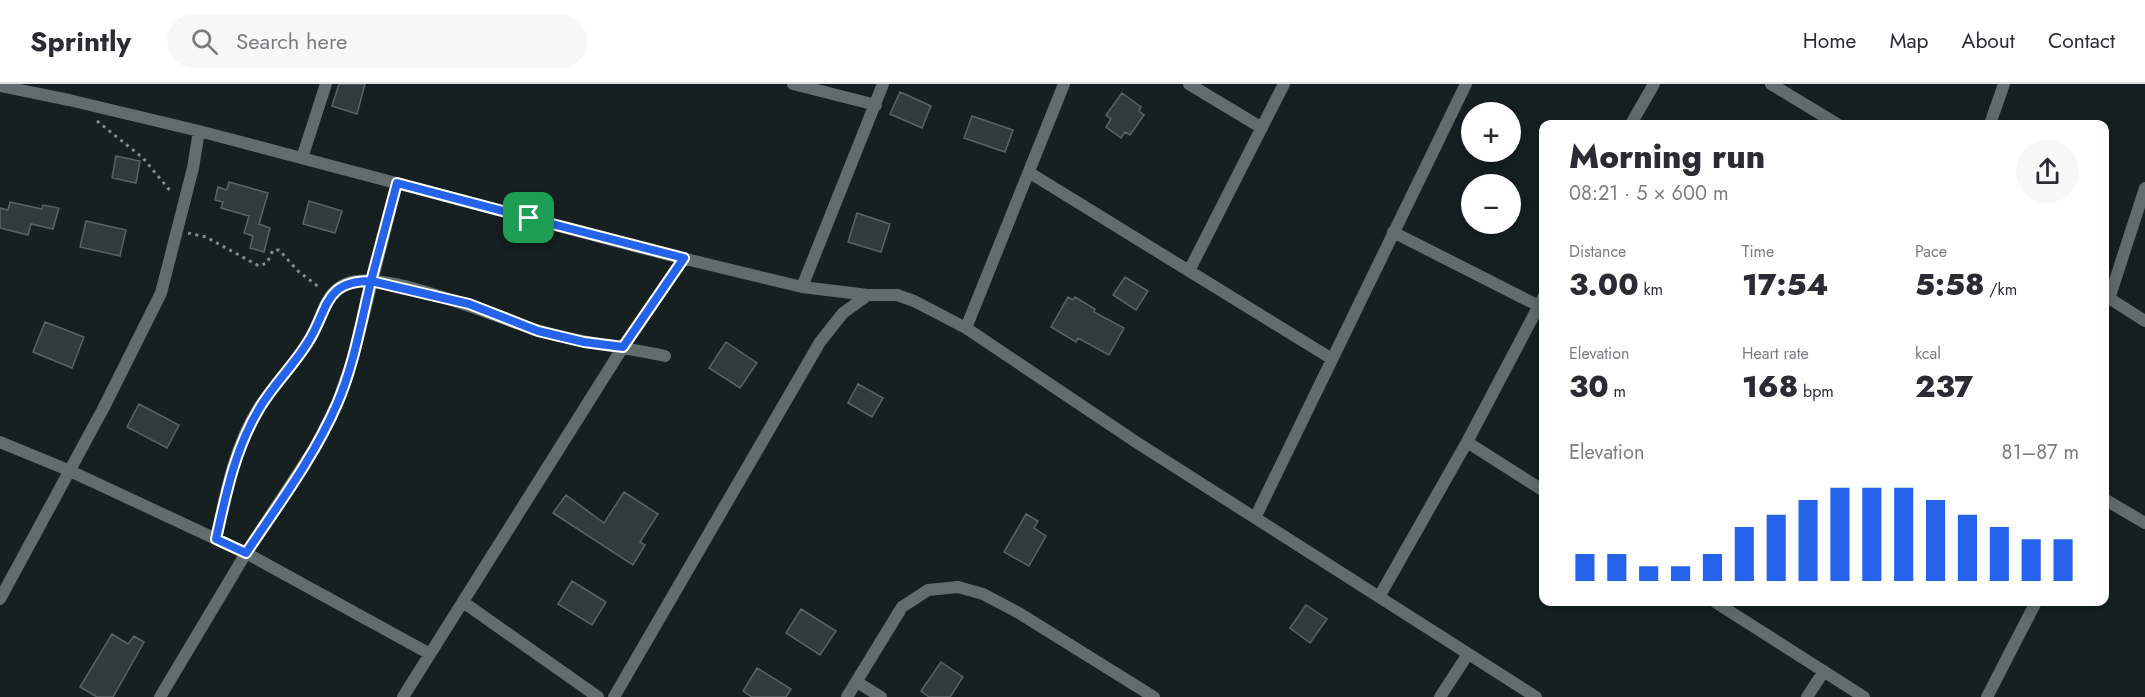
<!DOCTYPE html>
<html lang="en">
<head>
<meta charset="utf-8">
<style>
  :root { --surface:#fff; --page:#f7f7f7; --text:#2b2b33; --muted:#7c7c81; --line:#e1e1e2; --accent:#2563eb }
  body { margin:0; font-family:Jost,sans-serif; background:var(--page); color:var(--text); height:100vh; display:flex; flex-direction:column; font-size:22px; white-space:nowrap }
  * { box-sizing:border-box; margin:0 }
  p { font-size:20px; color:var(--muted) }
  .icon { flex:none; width:33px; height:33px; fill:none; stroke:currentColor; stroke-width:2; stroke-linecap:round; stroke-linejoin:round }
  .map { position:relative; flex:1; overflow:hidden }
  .panel { position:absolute; left:1539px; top:36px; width:570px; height:486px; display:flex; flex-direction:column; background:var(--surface); border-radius:12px; box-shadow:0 3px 15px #0003 }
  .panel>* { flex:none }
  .controls { position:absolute; left:1461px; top:18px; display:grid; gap:12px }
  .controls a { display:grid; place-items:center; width:60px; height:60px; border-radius:50%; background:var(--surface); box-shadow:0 3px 15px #0003; font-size:30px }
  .pin { position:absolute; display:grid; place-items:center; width:51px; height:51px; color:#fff; margin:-26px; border-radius:12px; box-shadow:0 3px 9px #0006 }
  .round { display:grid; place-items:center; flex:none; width:63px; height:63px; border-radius:32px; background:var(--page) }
  .headline { display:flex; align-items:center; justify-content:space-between; height:102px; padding:0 30px }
  h1 { font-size:33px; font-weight:800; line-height:45px }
  .figures { display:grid; grid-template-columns:repeat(3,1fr); gap:9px; height:102px; padding:6px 30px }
  .figures div { display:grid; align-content:center }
  .figures b { font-size:30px; font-weight:800 }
  .figures small { font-size:16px; font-weight:400 }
  .figures p { font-size:16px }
  .chart { height:168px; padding:12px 30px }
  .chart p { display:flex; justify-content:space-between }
  .chart svg { width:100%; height:108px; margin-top:6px; stroke:var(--accent); stroke-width:6 }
  header { display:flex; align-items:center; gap:36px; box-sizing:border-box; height:84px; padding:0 30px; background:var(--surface); border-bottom:2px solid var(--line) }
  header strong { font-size:28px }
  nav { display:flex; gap:33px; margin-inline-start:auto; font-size:21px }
  .search { width:420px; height:54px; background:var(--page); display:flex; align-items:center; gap:15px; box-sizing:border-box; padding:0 21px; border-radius:33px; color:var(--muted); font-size:22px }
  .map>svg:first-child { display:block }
  .building { fill:#303c3b; stroke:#586464; stroke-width:1.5 }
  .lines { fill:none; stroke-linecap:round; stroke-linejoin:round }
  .path { stroke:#828b8b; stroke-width:3; stroke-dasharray:3 4.5; stroke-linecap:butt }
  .street { stroke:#616d6d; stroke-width:12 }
  .route-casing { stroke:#fff; stroke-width:12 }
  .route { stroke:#2563eb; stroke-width:8 }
</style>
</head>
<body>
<header>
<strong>Sprintly</strong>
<div class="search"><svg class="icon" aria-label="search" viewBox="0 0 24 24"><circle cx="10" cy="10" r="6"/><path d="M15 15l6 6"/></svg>Search here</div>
<nav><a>Home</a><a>Map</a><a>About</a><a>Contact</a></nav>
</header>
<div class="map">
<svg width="2145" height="613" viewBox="0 0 2145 613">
  <rect width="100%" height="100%" fill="#162020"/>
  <!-- building -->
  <path class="building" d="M339,0h26l-8,30 -25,-8z
    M900,8l31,14 -9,22 -32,-14z
    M1122,9l19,14 -2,4 5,4 -14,20 -5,-3 -4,6 -15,-11 5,-8 -5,-4z
    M972,32l41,14 -8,22 -41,-14z
    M116,72l24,5 -4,22 -24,-5z
    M229,98l39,11 -9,31 11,4 -6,24 -14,-4 3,-12 -9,-3 5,-17 -28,-8 2,-6 -8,-2 3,-13 9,3z
    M309,117l33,10 -7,22 -32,-9z
    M10,118l32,7 1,-4 16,3 -6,21 -22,-5 -3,11 -28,-7v-20l8,2z
    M857,129l33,11 -9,28 -33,-10z
    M86,137l40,9 -6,26 -40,-9z
    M1125,193l23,14 -12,19 -23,-15z
    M1068,213l5,3 2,-3 20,12 -1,3 30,16 -15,27 -31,-17 -2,4 -25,-15z
    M45,238l39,15 -12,31 -39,-16z
    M726,258l31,21 -17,25 -31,-20z
    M858,300l25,14 -11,19 -24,-14z
    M139,320l40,21 -12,23 -40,-21z
    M624,408l34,22 -18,28 5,3 -12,20 -80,-52 13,-18 38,28z
    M1026,430l12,7 -4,7 12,8 -17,30 -25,-14z
    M572,497l34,21 -14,23 -34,-21z
    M1306,521l21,14 -17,24 -20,-15z
    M801,525l35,22 -16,24 -34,-22z
    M112,550l16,10 6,-8 10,6 -31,55h-16l-17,-10z
    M941,578l22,15 -13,20h-21l-8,-6z
    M757,584l34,21 -5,8h-34l-9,-6z"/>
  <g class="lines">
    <!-- path -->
    <path class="path" d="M97,37l46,37 29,35
      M188,149l18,4 53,29 8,-3 6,-13h6l19,21 22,17"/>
    <!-- street -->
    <path class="street" d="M793,0l83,21
      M1189,0l73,44
      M1771,0l66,40
      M0,2l69,14 130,31 462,122 141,34 66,8
      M1631,40l23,-40
      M1990,40l14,-40
      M302,74l24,-74
      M1030,89l302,186
      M1393,148l146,74
      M1189,187l95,-187
      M802,203l81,-203
      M2104,211l41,26
      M2109,215l36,-111
      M966,244l98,-244
      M0,358l68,28 178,83 184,101
      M1467,358l77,49
      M2104,415l41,24
      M1255,434l211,-434
      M216,455c10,-46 18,-93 44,-133 15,-22 35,-42 49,-65 13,-21 14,-49 39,-58 39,-14 151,36 192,48 41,12 83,16 125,25
      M1379,513l88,-155 77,-146
      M0,515l103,-190 58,-116 32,-125 6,-37
      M463,518l135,95
      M1715,518l149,95
      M857,598l24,15
      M160,613l86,-144 70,-107 21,-42 15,-43 45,-178
      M403,613l220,-350 61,-89
      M614,613l206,-355 23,-29 25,-18h29l17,6 52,27 170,114 400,255
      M847,613l55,-90 26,-17 30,-3 25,7 36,19 135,84
      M1440,613l28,-43
      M1807,613l17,-26
      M1987,613l49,-95"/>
  </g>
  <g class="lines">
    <defs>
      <path id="route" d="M529,134l-132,-35 -26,98c-48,0 -42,28 -63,61 -14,23 -35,43 -49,67 -24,40 -33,85 -43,130l30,14c32,-48 68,-96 91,-149 17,-39 24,-82 34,-123l98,23 69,27 46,11 39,5 61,-89 -155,-40"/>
    </defs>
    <!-- route casing -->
    <use href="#route" class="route-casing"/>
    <!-- route -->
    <use href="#route" class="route"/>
  </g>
</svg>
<div class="controls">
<a>+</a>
<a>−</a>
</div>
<div class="pin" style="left:529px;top:134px;background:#1e9e55"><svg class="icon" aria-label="arrive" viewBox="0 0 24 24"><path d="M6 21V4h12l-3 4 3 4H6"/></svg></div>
<section class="panel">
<div class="headline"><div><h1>Morning run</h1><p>08:21 · 5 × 600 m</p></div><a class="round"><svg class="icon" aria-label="share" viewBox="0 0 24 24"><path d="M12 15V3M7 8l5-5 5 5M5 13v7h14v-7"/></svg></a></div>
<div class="figures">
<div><p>Distance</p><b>3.00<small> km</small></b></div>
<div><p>Time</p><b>17:54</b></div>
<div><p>Pace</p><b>5:58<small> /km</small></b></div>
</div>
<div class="figures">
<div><p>Elevation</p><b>30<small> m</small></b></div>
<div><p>Heart rate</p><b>168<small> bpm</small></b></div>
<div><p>kcal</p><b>237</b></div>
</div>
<div class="chart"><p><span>Elevation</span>81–87 m</p>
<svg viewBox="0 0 160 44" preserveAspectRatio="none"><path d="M5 44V33M15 44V33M25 44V38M35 44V38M45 44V33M55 44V22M65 44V17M75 44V11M85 44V6M95 44V6M105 44V6M115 44V11M125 44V17M135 44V22M145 44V27M155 44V27"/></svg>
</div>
</section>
</div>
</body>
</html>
